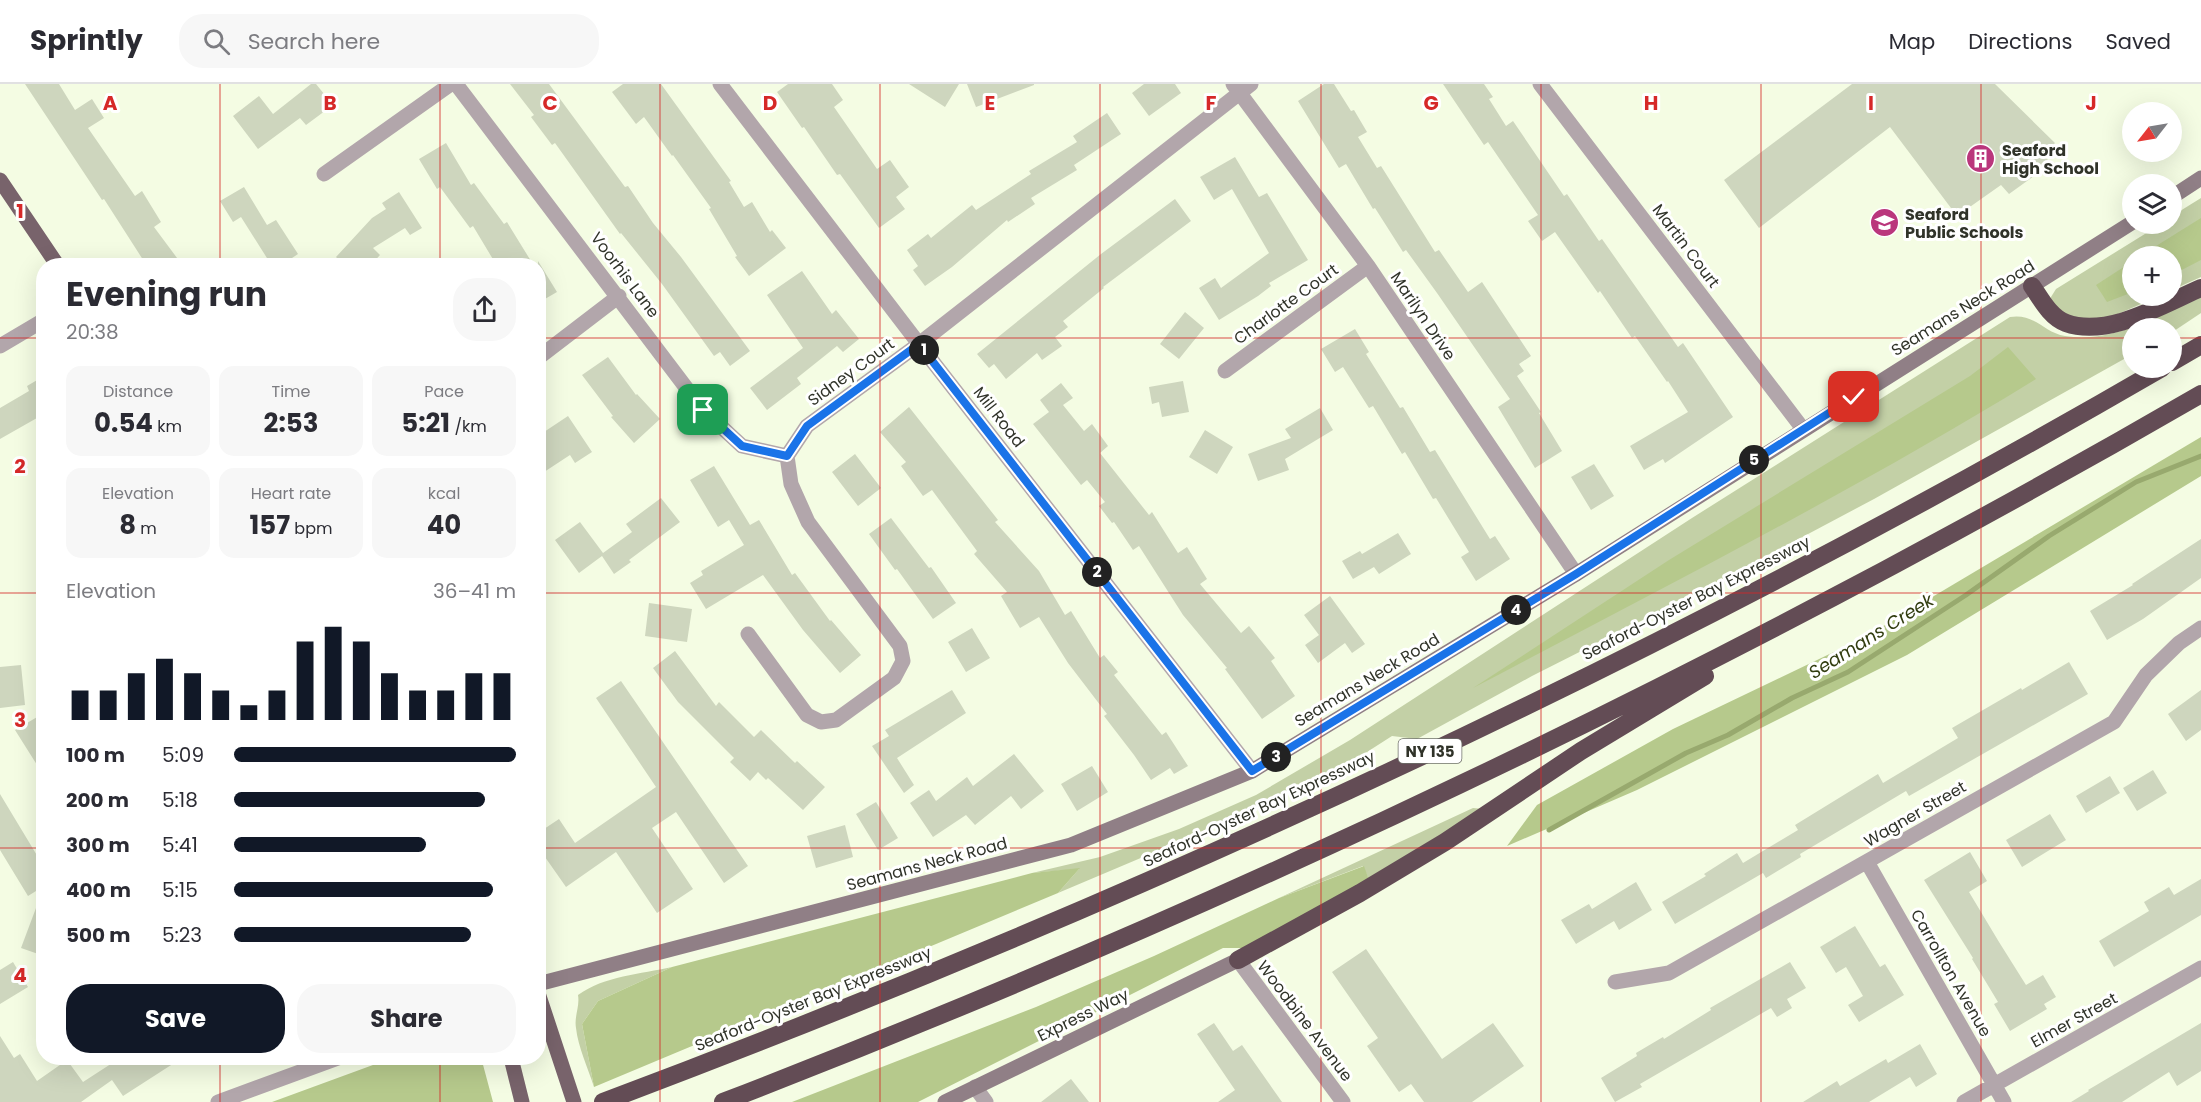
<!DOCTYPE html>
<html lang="en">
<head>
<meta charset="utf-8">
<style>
  :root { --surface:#fff; --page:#f7f7f7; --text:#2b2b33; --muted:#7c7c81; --line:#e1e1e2; --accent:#111827 }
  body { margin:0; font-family:Poppins,sans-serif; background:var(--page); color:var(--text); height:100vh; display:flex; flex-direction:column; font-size:22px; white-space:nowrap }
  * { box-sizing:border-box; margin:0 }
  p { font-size:20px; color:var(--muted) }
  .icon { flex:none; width:33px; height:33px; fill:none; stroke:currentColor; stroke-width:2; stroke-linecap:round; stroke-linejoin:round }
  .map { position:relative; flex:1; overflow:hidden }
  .details { position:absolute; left:36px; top:174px; width:510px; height:807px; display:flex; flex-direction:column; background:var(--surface); border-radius:24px; box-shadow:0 6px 24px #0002 }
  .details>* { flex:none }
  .needle { width:39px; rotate:239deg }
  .fabs { position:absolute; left:2122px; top:18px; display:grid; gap:12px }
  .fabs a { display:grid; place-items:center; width:60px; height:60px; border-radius:50%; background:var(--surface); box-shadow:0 6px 24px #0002; font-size:30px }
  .pin { position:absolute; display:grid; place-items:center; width:51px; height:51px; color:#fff; margin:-26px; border-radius:12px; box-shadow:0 3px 9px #0006 }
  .km { position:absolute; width:30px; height:30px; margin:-15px; border-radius:50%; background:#222; color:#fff; font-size:16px; line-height:30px; text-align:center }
  .round { display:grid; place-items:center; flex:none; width:63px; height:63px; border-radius:24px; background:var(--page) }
  .head { display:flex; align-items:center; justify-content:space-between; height:102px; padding:0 30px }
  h1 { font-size:33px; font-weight:700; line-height:45px }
  .metrics { display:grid; grid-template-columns:repeat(3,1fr); gap:9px; height:102px; padding:6px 30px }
  .metrics div { display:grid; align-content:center; border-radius:15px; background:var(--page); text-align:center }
  .metrics b { font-size:26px; font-weight:700 }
  .metrics small { font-size:16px; font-weight:400 }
  .metrics p { font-size:16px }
  .chart { height:168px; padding:12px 30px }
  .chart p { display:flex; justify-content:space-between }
  .chart svg { width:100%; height:108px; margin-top:6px; stroke:var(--accent); stroke-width:6 }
  .action { display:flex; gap:12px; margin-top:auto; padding:12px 30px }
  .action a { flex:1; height:69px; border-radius:24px; background:var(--accent); color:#fff; font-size:24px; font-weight:700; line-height:69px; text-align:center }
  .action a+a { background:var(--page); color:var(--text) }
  ul { padding:0 30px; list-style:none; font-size:20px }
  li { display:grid; grid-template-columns:96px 72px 1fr; align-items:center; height:45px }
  li i { height:15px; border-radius:8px; background:var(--accent) }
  header { display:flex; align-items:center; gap:36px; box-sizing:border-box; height:84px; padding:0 30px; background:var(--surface); border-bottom:2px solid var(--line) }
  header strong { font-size:28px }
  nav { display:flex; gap:33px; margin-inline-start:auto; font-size:21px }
  .search { width:420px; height:54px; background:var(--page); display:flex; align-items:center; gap:15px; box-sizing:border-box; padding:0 21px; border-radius:24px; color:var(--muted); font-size:22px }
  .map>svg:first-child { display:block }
  .green { fill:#c3d0a6 }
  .forest { fill:#b6c98c }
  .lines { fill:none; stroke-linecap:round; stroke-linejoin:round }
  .stream { stroke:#98a96e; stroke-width:5 }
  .building { fill:#ced6be }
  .street { stroke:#b2a6ab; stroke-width:15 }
  .secondary { stroke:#907f86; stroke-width:15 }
  .primary { stroke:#78636b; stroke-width:15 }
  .highway { stroke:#634c55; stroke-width:18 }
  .route-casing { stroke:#fff; stroke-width:12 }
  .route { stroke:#1a73e8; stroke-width:8 }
  .grid { fill:none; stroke:#d62828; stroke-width:1.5; stroke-opacity:0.55 }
  .labels { text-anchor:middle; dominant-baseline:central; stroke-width:6; stroke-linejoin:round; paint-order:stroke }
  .shield { fill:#fff; stroke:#6e7069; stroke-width:1.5 }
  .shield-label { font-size:15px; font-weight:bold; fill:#303329 }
  .poi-label { font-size:16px; font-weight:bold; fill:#303329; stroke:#fff; text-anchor:start }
  .street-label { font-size:16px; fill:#303329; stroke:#fff }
  .water-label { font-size:18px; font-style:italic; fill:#323d10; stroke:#fff }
  .grid-label { font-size:20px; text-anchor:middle; font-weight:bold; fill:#d62828; stroke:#fff; stroke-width:6; stroke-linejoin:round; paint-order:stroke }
</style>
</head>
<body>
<header>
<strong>Sprintly</strong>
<div class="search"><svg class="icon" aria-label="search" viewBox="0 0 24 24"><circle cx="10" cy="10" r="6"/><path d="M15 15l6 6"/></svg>Search here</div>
<nav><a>Map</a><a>Directions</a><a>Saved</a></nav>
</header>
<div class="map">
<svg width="2201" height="1018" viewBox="0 0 2201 1018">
  <rect width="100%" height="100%" fill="#f4fce3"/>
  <!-- green -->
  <path class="green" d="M2201,114v79l-29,13v-34h-39v40h26l-57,25h-25l-25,-13 -1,-11 5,-8 105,-65h11v-8z
    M2201,213v16l-27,18 -2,1v-4h-39v26l-259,145 -164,87 -178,90 -115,63 -25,-3 -39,25 -165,77 -130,55 21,-24 -47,4 68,-16 79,-28 77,-34 94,-55 342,-222 318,-201c25,-4 34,16 55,19 48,8 93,-21 136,-39z
    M1473,724l11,1 -115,71 -6,-14 -84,32z
    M672,883l-74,34 -16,23 12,63c-6,-19 -16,-40 -18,-59 -2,-12 4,-21 2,-33 26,-19 63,-21 94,-28z"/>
  <!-- forest -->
  <path class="forest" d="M2201,134v42l-29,15v-19h-32z
    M2133,177v31l-26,10 -11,-17z
    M2008,263l28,32c-182,112 -373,209 -563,309l196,-128 301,-184z
    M2201,353v39l-294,179 -270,135 -130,56 30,-41 136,-76 192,-92z
    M1364,782l5,14 -126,68h-20l-305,154h-126l244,-95 118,-51 125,-58z
    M1080,784l-22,25 -464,194 -12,-63 16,-23 74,-34 360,-94z
    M392,974h84l6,3 11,41h-221z"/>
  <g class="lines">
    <!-- stream -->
    <path class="stream" d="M1549,746l137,-77 42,-18 64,-37 56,-26 118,-77 83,-59 87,-54 65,-26"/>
  </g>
  <!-- building -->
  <path class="building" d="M25,0h34l16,26 17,-11 12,19 -16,10 47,68 7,-5 19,31 -7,5 29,39h-36l-43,-67 -2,1z
    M311,0h5l17,21 -27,20 -6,-7 -42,31 -25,-33 26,-20 14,18z
    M510,0h39l76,103 3,-1 25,37 28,34 69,94 -20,15 -10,-14 -6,4 -52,-72 -41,-51 -1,1 -65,-91 -3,2 -21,-28 3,-2z
    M623,0h38l70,97 -2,1 15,25 8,-5 18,30 2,-2 14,18 -37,28 -14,-19 2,-1 -28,-47 2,-1 -38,-53 -1,1 -28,-39 -8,7 -24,-32z
    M788,0h44l11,16 -9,7 43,62 13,-9 19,27 -13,10 9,12 -26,19 -39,-54 -3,1 -33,-48 -2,1 -25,-36z
    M909,0h50l-14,23z
    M967,0h67v1l-58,22z
    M1144,0h31l6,9 -32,23 -17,-23z
    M1324,0h10l17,27 3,-1 13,22 -9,5 19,31 4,-2 54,86 4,-2 29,42 14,-10 49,74 -12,8 5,7 -7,5 24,36 -2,1 23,38 -27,17 -37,-61 12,-8 -73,-106 -31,-43 -3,2 -28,-44 -2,1 -27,-45 -7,4 -41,-67z
    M1443,0h41l9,13 -4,2 17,27 7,-5 51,75 3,-2 32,47 3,-2 76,108 5,-4 50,74 -68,46 -2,-4 -19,11 -14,-24 58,-34 -20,-31 -1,1 -32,-46 -3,2 -32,-47 -2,2 -43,-61 -13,9 -14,-20 10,-6 -50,-73 -4,3z
    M1852,0h143l60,59 -12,13 9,7 -43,31 -8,-9 -44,31 -67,-89 -131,101 -35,-48z
    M1107,29l14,21 -47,31 3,5 -46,28 4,6 -27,18 -1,-2 -55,47 -27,19 -12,-16 5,-4 -11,-16 21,-16 3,4 41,-33 4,5 55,-36 -2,-3 48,-29 -4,-6z
    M446,59l25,42 3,-2 30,41 3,-2 27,44h-37l-24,-40 -3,2 -30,-41 -3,2 -18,-30z
    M1235,73l24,40 8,-4 41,67 -39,23 2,3 -13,10 -39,24 -20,-32 16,-10 6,10 48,-35 -37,-64 -18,11 -14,-23z
    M244,103l23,38 9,-5 22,34 -18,12h-8l-31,-49 -8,5 -13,-21z
    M399,108l23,36 -12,7 -5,-7 -32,20 7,7 -10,11h-25l-9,-9 36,-39 14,-9 -4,-6z
    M1175,115l16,22 -88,66 1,1 -41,33 5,6 -13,10 7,9 -20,14 -5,-7 -31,26 -12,-15 -5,4 -12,-14 124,-100z
    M538,177l19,31 -19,11z
    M802,187l30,43 4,-4 23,29 -16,13 -6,-6 -40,32 4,6 -34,26 -17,-22 53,-40 -36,-53z
    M1185,228l19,16 -25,31 -19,-15z
    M1355,245l14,23 -3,2 34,54 3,-1 27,45 5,-2 55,89 5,-3 15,23 -34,22 -15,-24 8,-5 -33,-54 -3,1 -28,-47 -3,2 -29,-48 -4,2 -26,-41 -8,5 -14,-23z
    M608,273l28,38 1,-1 23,25 -26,24 -23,-26 2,-1 -31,-41z
    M44,292v38l-44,25v-31l29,-17 -2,-5z
    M1183,297l6,31 -27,5 -3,-15 -7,2 -3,-17z
    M1061,299l12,15 -10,7 21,26 8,-7 16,22 -8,7 49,62 3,-3 26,41 9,-6 20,32 -7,5 41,49 8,-7 26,32 -4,3 24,35 -33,23 -37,-50 2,-1 -44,-53 -44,-69 -6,4 -19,-28 -2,1 -13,-17 6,-4 -18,-22 -6,5 -48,-61 16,-12 -9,-12z
    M909,323l89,113 -3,2 44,49 26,44 6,-4 29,47 4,-3 14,17 -4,3 48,60 4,-3 22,34 -14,8 -4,-6 -19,12 -17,-25 -30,-39 3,-2 -39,-51 -29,-46 -19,11 -19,-32 6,-4 -33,-38 3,-3 -45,-61 -9,6 -22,-30 5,-4 -26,-30z
    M1320,324l13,22 -48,29 4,11 -31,11 -10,-27 43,-16 -6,-9z
    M568,332l24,36 -17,11 -5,-8 -32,21v-40z
    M1205,346l28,17 -16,27 -28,-17z
    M855,370l26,34 -23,18 -26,-34z
    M1594,380l20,32 -23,14 -20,-33z
    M714,382l36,59 9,-5 33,55 3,-2 35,48 1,-1 30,35 -21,18 -37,-43 -40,-55 -57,34 -16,-26 13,-8 -2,-4 43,-26 -15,-25 -11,7 -28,-47z
    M661,414l19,24 -51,38 2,2 -17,12 -12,-18 -23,17 -24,-33 25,-18 23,31 29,-21 -6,-8z
    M891,434l38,50 2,-1 25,36 -23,16 -36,-50 -2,1 -26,-36z
    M1398,449l13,21 -32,20 -5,-7 -21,12 -11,-18 18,-10 2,3z
    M2201,455v39l-58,41 -36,21 -17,-29 43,-26 -1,-1z
    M1330,512l35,48 -13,9 -7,-10 -27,20 -13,-18 14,-10 -15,-20z
    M649,519l43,6 -5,33 -42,-6z
    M972,544l18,30 -24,14 -18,-30z
    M675,567l41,55 3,-4 35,35 7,-7 34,33 2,-2 28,26 -22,23 -35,-32 -2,2 -8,-8 -8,9 -20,-19 4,-4 -56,-56 -25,-34z
    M2069,578l19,32 -179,102 -3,-5 -106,63 1,3 -35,21 -3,-5 -88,51 -13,-22 44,-26 -2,-2 33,-21 6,10 55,-33 -3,-5 83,-51 5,9 75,-45 -6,-10 69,-40 1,2z
    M21,581l4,40 -25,3v-41z
    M621,597l127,185 -24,17 -48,-71 -24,16 41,61 -36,24 -41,-61 -50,35 -28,-40v-14l21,-14 16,24 81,-56 -60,-89z
    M952,606l14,23 -69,45 17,27 -10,8 -32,-47 17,-10 -4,-6z
    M2201,606v40l-15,11 -18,-27z
    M44,629v63l-29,-46z
    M1014,670l30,37 -23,18 -10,-13 -36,29 -9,-10 -33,22 -23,-34 19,-13 7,11 31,-24 6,9z
    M1092,682l16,26 -31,19 -16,-27z
    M2153,686l14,23 -30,18 -14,-23z
    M2110,692l10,17 -34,20 -10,-17z
    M0,710l44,73v19l-16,10 -28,-46z
    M876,718l22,36 -20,12 -22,-36z
    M2050,730l16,26 -44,27 -16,-27z
    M845,741l8,32 -37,11 -9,-32z
    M1970,768l17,29 -18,11 30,50 27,43 17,-10 13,22 -12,7 3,5 -37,22 -16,-27 4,-2 -26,-43 1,-1 -49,-78z
    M2201,795v36l-87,52 -15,-26 50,-30 -5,-9 25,-15 5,8z
    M1636,798l16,28 -33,20 -5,-9 -38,23 -15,-24 28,-16 3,5z
    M42,808h2v64l-23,-8z
    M1855,842l25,41 5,-3 19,31 -45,27 -11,-17 15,-9 -17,-29 -10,6 -16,-26z
    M1366,865l76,110 51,-36 31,43 -52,36h-48l-13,-18 -12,8 -32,-46 11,-8 -46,-66z
    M13,878l15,25 -28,17v-34z
    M1790,878l16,26 -19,11 5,9 -15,9 -6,-9 -131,76 2,3 -27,15 -14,-24 36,-22 -1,-3 27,-16 1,2 47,-29 -1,-2z
    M1214,939l19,28 9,-6 40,57h-64l17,-12 -38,-56z
    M2201,939v48l-24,15 -8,-14 -47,30h-51l18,-11 -1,-1z
    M0,952l14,22 6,-4 17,27 30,-21 16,22 37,-24h62l-59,38 -11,-16 -31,22h-81z
    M1920,960l17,30 -21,13 -6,-10 -41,25h-66l34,-21 3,5 46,-27 2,4z
    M1071,995l18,23h-48z"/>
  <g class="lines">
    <!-- street -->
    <path class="street" d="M456,0l247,326 39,36 45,10
      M720,0l199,260 333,427
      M1233,0l135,182 208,308
      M1540,0l263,345
      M324,90l127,-90
      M0,262l44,-26
      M538,274l81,-62
      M1225,287l143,-105
      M748,550l59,81 14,7 15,-2 58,-42 9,-17 -3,-15 -92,-124 -17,-38 -4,-28 20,-30 112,-82 332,-260
      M1867,778l137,240
      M1238,876l105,142
      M1615,898l54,-9 445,-251 32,-47 33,-32 22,-15
      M975,1003l11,15
      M218,1018l120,-44
      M1964,1018l237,-134"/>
    <!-- secondary -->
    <path class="secondary" d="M2172,113l29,-19
      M538,900l533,-139 181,-74 324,-197 557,-352
      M945,1018l293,-142"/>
    <!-- primary -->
    <path class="primary" d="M0,96l58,86
      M538,909l36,109
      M511,974l11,44"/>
    <!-- highway -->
    <path class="highway" d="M2032,202c9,13 18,31 34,37 42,15 96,-18 135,-35
      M2172,278l29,-17
      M1238,876l122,-67 85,-51 136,-91 124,-75
      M603,1018c538,-202 1063,-446 1559,-734
      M723,1018c510,-197 1005,-434 1478,-708"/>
  </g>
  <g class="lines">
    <defs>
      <path id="route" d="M703,326l39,36 45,10 20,-30 112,-82 333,427 324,-197 278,-177"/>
    </defs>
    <!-- route casing -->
    <use href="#route" class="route-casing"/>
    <!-- route -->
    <use href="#route" class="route"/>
  </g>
  <!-- grid -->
  <path class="grid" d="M220,0v182M440,0v182M660,0v1018M880,0v1018M1100,0v1018M1321,0v1018M1541,0v1018M1761,0v1018M1981,0v1018M0,254h44M538,254h1595M2172,254h29M0,509h44M538,509h1663M0,764h44M538,764h1663M220,974v44M440,974v44"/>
  <!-- icons -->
  <defs>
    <symbol id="building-disc" viewBox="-11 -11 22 22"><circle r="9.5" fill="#ba367c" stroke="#fff"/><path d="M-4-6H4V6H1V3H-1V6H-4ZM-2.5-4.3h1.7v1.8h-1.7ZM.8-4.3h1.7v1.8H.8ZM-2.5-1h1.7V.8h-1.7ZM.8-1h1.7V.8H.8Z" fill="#fff"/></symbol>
    <symbol id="school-disc" viewBox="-11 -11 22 22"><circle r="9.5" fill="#ba367c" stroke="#fff"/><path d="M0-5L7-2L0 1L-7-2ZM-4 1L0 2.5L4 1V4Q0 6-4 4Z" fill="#fff"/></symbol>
  </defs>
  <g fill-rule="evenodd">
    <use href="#building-disc" x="1964" y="58" width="33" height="33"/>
    <use href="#school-disc" x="1868" y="122" width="33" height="33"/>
  </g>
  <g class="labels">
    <!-- shield labels -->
    <rect class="shield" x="1398.5" y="655" width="63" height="24" rx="4.5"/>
    <g class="shield-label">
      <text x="1430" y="667">NY 135</text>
    </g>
    <!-- poi labels -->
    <g class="poi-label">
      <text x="2002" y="66">Seaford<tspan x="2002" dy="18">High School</tspan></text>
      <text x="1905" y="130">Seaford<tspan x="1905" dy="18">Public Schools</tspan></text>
    </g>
    <!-- street labels -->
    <g class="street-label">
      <text transform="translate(1686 162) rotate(53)">Martin Court</text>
      <text transform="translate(625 191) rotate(53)">Voorhis Lane</text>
      <text transform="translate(1286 220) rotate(-36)">Charlotte Court</text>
      <text transform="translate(1963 224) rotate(-32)">Seamans Neck Road</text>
      <text transform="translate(1423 232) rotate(56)">Marilyn Drive</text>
      <text transform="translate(851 288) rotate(-36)">Sidney Court</text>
      <text transform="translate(999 333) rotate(52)">Mill Road</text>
      <text transform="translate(1696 514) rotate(-27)">Seaford-Oyster Bay Expressway</text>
      <text transform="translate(1367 596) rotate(-31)">Seamans Neck Road</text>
      <text transform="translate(1259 725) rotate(-25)">Seaford-Oyster Bay Expressway</text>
      <text transform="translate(1915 730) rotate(-30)">Wagner Street</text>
      <text transform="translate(927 780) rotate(-15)">Seamans Neck Road</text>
      <text transform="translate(1951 889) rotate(60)">Carrollton Avenue</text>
      <text transform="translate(813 915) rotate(-22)">Seaford-Oyster Bay Expressway</text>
      <text transform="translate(1083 931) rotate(-26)">Express Way</text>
      <text transform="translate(2074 936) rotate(-29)">Elmer Street</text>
      <text transform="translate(1305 937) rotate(53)">Woodbine Avenue</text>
    </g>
    <!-- water labels -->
    <g class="water-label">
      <text transform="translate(1871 552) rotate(-32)">Seamans Creek</text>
    </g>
  </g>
  <g class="grid-label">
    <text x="110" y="26">A</text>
    <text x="330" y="26">B</text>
    <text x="550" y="26">C</text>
    <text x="770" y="26">D</text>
    <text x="990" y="26">E</text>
    <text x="1211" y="26">F</text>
    <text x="1431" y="26">G</text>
    <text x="1651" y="26">H</text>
    <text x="1871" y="26">I</text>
    <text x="2091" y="26">J</text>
    <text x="20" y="134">1</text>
    <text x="20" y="389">2</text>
    <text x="20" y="643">3</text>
    <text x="20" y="898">4</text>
  </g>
</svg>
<div class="fabs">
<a><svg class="needle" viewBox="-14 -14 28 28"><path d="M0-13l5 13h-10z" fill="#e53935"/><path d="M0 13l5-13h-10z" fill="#7c7c81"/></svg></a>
<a><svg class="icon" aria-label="layers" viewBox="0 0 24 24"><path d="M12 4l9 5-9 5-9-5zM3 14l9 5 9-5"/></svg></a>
<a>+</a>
<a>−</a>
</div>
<div class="pin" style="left:703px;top:326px;background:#1e9e55"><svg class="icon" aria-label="arrive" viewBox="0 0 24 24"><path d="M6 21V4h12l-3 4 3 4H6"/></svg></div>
<div class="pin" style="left:1854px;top:313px;background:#d93025"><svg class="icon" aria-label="check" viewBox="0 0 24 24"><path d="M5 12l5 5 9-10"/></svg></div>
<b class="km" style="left:924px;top:266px">1</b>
<b class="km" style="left:1097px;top:488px">2</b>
<b class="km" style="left:1276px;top:673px">3</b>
<b class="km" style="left:1516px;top:526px">4</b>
<b class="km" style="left:1754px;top:376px">5</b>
<section class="details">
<div class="head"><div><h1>Evening run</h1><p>20:38</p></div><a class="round"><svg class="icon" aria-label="share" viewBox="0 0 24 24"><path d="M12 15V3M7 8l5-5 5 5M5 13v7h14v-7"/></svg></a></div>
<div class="metrics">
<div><p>Distance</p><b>0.54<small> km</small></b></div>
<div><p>Time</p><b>2:53</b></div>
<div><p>Pace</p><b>5:21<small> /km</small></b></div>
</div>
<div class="metrics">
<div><p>Elevation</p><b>8<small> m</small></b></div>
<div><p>Heart rate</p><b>157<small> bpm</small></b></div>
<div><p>kcal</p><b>40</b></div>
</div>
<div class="chart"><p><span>Elevation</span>36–41 m</p>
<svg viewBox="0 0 160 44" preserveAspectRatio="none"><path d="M5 44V32M15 44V32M25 44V25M35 44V19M45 44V25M55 44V32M65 44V38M75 44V32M85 44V12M95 44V6M105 44V12M115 44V25M125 44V32M135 44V32M145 44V25M155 44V25"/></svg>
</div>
<ul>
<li><b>100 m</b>5:09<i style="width:100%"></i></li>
<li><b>200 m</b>5:18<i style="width:89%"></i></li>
<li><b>300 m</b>5:41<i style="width:68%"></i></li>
<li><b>400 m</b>5:15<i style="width:92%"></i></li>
<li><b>500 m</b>5:23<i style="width:84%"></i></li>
</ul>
<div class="action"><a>Save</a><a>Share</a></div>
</section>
</div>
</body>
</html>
